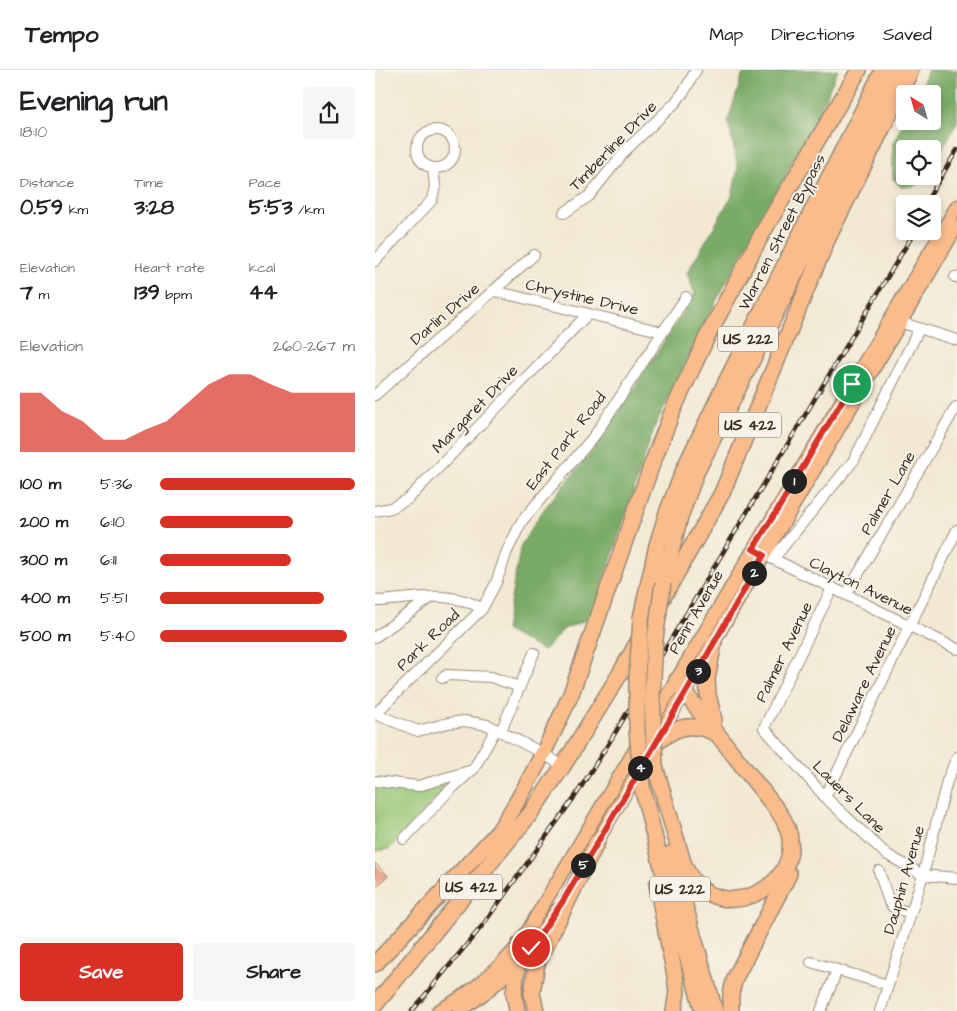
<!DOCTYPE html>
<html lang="en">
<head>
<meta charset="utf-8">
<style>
  :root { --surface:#fff; --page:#f6f6f6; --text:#202124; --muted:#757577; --line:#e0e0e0; --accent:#d93025 }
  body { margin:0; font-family:"Architects Daughter",sans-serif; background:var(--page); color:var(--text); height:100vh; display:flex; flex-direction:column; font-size:19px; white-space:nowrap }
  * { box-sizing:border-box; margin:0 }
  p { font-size:16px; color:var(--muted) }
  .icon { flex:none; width:28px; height:28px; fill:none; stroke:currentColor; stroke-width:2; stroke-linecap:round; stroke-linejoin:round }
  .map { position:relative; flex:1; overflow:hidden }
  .side { display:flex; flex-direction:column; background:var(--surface); width:375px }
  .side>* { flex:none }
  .needle { width:32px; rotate:323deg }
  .tools { position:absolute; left:521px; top:15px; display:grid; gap:10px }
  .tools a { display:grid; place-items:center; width:45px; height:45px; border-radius:5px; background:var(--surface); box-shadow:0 2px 8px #0003; font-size:25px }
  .pin { position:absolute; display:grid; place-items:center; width:42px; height:42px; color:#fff; margin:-21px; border:2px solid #fff; border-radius:50%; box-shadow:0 1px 5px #0007 }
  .km { position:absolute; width:25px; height:25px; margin:-12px; border-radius:50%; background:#222; color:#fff; font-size:14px; line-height:25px; text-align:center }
  .round { display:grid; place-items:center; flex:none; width:52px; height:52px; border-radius:5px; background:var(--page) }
  .summary { display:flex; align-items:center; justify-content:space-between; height:85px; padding:0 20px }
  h1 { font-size:28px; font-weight:700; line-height:38px }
  .stats { display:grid; grid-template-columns:repeat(3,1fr); gap:8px; height:85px; padding:5px 20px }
  .stats div { display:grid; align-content:center }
  .stats b { font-size:21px; font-weight:700 }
  .stats small { font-size:14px; font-weight:400 }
  .stats p { font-size:14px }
  .chart { height:140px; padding:10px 20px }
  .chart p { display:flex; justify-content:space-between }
  .chart svg { width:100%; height:90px; margin-top:5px; fill:var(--accent); opacity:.7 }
  .cta { display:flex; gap:10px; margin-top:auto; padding:10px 20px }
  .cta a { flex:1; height:58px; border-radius:5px; background:var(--accent); color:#fff; font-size:20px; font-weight:700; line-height:58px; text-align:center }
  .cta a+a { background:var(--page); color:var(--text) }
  ul { padding:0 20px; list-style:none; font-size:16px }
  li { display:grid; grid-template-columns:80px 60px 1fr; align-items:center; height:38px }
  li i { height:12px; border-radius:6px; background:var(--accent) }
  header { display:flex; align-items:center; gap:30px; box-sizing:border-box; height:70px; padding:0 25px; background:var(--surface); border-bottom:1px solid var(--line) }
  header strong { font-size:24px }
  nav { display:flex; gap:28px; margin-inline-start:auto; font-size:18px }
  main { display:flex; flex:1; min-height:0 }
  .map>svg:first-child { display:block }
  .green { fill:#97c675; stroke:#69784a }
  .forest { fill:#79ab66; stroke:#5a6a42 }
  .building { fill:#e89b80 }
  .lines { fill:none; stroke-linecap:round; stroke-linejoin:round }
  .minor-casing { stroke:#978a78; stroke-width:12 }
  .major-casing { stroke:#978a78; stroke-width:15 }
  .highway-casing { stroke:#978a78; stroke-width:18 }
  .minor { stroke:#fff; stroke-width:10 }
  .major { stroke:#fabc8b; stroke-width:12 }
  .highway { stroke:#fabc8b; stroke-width:15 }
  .rail-casing { stroke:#3b2a1e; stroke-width:4.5 }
  .rail { stroke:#f7f3e8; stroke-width:2.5; stroke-dasharray:8; stroke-linecap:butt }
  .highway-bridge-casing { stroke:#978a78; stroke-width:18; stroke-linecap:butt }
  .highway-bridge { stroke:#fabc8b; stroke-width:15 }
  .route-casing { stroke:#fff; stroke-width:10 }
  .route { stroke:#d93025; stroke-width:6 }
  .labels { text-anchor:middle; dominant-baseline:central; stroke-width:4; stroke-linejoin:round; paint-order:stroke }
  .shield { fill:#f7f3e8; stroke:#73665b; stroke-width:1 }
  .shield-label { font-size:15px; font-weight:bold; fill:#3b2a1e }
  .street-label { font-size:16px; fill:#3b2a1e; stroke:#f7f3e8 }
</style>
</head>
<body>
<header>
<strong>Tempo</strong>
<nav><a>Map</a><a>Directions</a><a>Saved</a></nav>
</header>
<main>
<section class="side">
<div class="summary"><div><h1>Evening run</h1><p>18:10</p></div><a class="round"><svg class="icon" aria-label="share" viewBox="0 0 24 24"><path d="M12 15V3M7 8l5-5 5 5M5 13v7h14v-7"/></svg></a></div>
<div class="stats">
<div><p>Distance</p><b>0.59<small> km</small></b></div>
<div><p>Time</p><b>3:28</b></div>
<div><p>Pace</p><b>5:53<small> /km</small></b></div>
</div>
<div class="stats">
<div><p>Elevation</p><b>7<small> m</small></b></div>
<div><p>Heart rate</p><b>139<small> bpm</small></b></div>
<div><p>kcal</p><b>44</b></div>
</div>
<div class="chart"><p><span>Elevation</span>260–267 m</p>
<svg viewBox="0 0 160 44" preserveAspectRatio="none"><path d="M0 44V15L10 15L20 24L30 29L40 38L50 38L60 33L70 29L80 20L90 11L100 6L110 6L120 11L130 15L140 15L150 15L160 15V44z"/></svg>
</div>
<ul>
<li><b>100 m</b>5:36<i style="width:100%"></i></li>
<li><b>200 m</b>6:10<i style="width:68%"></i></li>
<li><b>300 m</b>6:11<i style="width:67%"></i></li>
<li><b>400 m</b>5:51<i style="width:84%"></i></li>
<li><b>500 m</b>5:40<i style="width:96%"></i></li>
</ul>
<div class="cta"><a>Save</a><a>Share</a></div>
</section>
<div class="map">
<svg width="582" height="941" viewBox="0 0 582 941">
  <rect width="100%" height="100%" fill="#f7f3e8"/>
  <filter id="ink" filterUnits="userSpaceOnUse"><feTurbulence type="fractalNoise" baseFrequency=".02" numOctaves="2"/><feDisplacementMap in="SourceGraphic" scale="10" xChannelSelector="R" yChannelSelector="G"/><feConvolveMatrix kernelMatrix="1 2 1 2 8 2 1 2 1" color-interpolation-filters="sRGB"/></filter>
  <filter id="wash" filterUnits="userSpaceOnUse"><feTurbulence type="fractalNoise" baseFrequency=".0096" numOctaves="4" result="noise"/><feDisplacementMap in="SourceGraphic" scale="20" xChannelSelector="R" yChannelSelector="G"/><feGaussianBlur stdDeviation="1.12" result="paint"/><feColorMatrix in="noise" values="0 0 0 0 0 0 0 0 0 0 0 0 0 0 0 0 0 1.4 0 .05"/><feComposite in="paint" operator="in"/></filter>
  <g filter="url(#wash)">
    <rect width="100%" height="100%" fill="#f3e9d3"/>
    <!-- green -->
    <path class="green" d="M68,713l2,6 -56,60 -14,2v-67z"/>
    <!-- forest -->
    <path class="forest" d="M371,0h92l-26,58 -96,173 -62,127 -59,181 -9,11 -22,9 -21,22 -38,-21 16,-85 23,-36 51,-61 100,-154 -8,-21 45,-77 6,-28 -10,-47 14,-45z
      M553,0h29v52l-24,44v-17h-28v27h21l-11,10 -14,1 -8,-8v-36l12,-24v2h28v-27h-16z"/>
    <g id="blocks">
      <!-- building -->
      <path class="building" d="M0,793l13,13 -13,12z"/>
    </g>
  </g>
  <g filter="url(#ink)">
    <use href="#blocks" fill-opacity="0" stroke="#978a78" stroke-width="1"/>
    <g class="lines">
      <defs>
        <path id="minor" d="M42 79a19 19 0 1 1 38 0a19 19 0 1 1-38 0Z
          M189,143l25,-17 36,-45 50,-48 10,-13 11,-20
          M0,191l57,-61 3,-14 -2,-18
          M580,207h2
          M119,221l169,41
          M518,250l64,20
          M0,325l159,-140
          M0,441l16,-3 17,-9 179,-184
          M394,487l188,92
          M398,489l81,-99 65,-131
          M457,518l-68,140 61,69 61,57 37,21 34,3
          M471,525l110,-188
          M0,531c35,-1 75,-13 107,8
          M0,567l57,-40
          M67,608l5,-3 44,2 29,10
          M0,644l107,-105 14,-26 11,-32 15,-30 73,-86 91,-138
          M0,644l43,17 30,-8 16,-2 24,4 54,28 21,13
          M126,661l33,-78
          M0,711l43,5 55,-16 23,-41
          M450,727l132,-267
          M29,769l43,-46 23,-21
          M504,801l10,31 4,5 17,6
          M436,892l77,23
          M446,941l16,-41
          M505,941l43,-136 24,-94 10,-24"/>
        <path id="major" d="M217,780l365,-624
          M63,941c34,-18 57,-39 82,-67l437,-738
          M84,941c42,-26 72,-59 98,-101"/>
        <path id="highway" d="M288,513l17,-66 16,-44 201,-403
          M266,548l16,-73 11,-35 17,-43 42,-87 156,-310
          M339,650l-6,-26 -1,-15 7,-37
          M280,674c21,-18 36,-23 62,-10
          M280,696l28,96c29,79 145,17 95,-51l-93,-118 -8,-13
          M267,717l26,104 35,120
          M295,784l45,157
          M282,815l18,91 2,16 -3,19
          M0,894l123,-132c29,-43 52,-91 73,-138l81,-230 21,-54 34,-73 56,-105 96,-162
          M0,935l155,-191 33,-48 55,-89 104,-184 105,-253 84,-170
          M142,941l-3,-18 6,-49
          M161,941l-4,-18 5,-30 60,-121
          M356,941v-18l4,-15 54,-104"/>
      </defs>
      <!-- minor casing -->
      <use href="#minor" class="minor-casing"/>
      <!-- major casing -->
      <use href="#major" class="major-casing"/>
      <!-- highway casing -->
      <use href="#highway" class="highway-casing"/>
      <!-- minor -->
      <use href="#minor" class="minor"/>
      <!-- major -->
      <use href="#major" class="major"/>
      <!-- highway -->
      <use href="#highway" class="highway"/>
      <defs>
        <path id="rail" d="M550,134l32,-54
          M37,941l70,-85 94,-131 36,-57 303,-507"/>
      </defs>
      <!-- rail casing -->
      <use href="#rail" class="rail-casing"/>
      <!-- rail -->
      <use href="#rail" class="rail"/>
      <defs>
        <path id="highway-bridge" d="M266,548l-4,58v54l5,57
          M280,696l-3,-70 3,-57 8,-56"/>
      </defs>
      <!-- highway-bridge casing -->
      <use href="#highway-bridge" class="highway-bridge-casing"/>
      <!-- highway-bridge -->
      <use href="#highway-bridge" class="highway-bridge"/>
    </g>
  </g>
  <g class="lines" filter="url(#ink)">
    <defs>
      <path id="route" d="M156,878l32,-47 126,-214 75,-132 -11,-6 28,-45 71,-120"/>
    </defs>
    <!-- route casing -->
    <use href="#route" class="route-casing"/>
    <!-- route -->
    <use href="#route" class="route"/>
  </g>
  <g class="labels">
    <!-- shield labels -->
    <g class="shield">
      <rect x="343" y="256.5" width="60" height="25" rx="4"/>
      <rect x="344" y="342.5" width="62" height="25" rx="4"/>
      <rect x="65" y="804.5" width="62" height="25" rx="4"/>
      <rect x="275" y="806.5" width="60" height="25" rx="4"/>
    </g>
    <g class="shield-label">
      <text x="373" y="269">US 222</text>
      <text x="375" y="355">US 422</text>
      <text x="96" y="817">US 422</text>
      <text x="305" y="819">US 222</text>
    </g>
    <!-- street labels -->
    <g class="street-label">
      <text transform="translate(238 76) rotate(-46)">Timberline Drive</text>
      <text transform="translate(407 162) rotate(-63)">Warren Street Bypass</text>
      <text transform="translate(207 227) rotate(13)">Chrystine Drive</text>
      <text transform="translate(70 244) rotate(-41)">Darlin Drive</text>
      <text transform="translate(100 339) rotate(-46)">Margaret Drive</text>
      <text transform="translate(191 371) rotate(-52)">East Park Road</text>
      <text transform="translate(513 423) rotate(-60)">Palmer Lane</text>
      <text transform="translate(486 516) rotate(26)">Clayton Avenue</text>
      <text transform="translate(321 542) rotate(-60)">Penn Avenue</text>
      <text transform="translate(53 570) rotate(-44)">Park Road</text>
      <text transform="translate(409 582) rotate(-64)">Palmer Avenue</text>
      <text transform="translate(489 614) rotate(-64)">Delaware Avenue</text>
      <text transform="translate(474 727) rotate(45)">Lauers Lane</text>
      <text transform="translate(529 810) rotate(-74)">Dauphin Avenue</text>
    </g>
  </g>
</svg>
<div class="tools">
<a><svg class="needle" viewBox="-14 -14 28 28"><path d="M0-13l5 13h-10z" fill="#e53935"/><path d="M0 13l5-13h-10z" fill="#757577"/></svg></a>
<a><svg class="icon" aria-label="locate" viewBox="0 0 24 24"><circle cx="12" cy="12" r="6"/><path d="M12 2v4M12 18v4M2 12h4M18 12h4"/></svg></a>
<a><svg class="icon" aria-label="layers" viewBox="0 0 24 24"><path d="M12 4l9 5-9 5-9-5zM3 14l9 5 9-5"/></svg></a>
</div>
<div class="pin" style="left:477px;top:314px;background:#1e9e55"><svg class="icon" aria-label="arrive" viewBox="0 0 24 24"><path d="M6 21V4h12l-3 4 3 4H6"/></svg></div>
<div class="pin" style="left:156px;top:878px;background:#d93025"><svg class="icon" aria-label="check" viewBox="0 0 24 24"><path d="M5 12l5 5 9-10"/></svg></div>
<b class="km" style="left:419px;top:411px">1</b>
<b class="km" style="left:379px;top:503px">2</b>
<b class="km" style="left:323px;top:601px">3</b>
<b class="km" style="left:265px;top:698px">4</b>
<b class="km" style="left:208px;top:795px">5</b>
</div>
</main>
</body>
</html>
